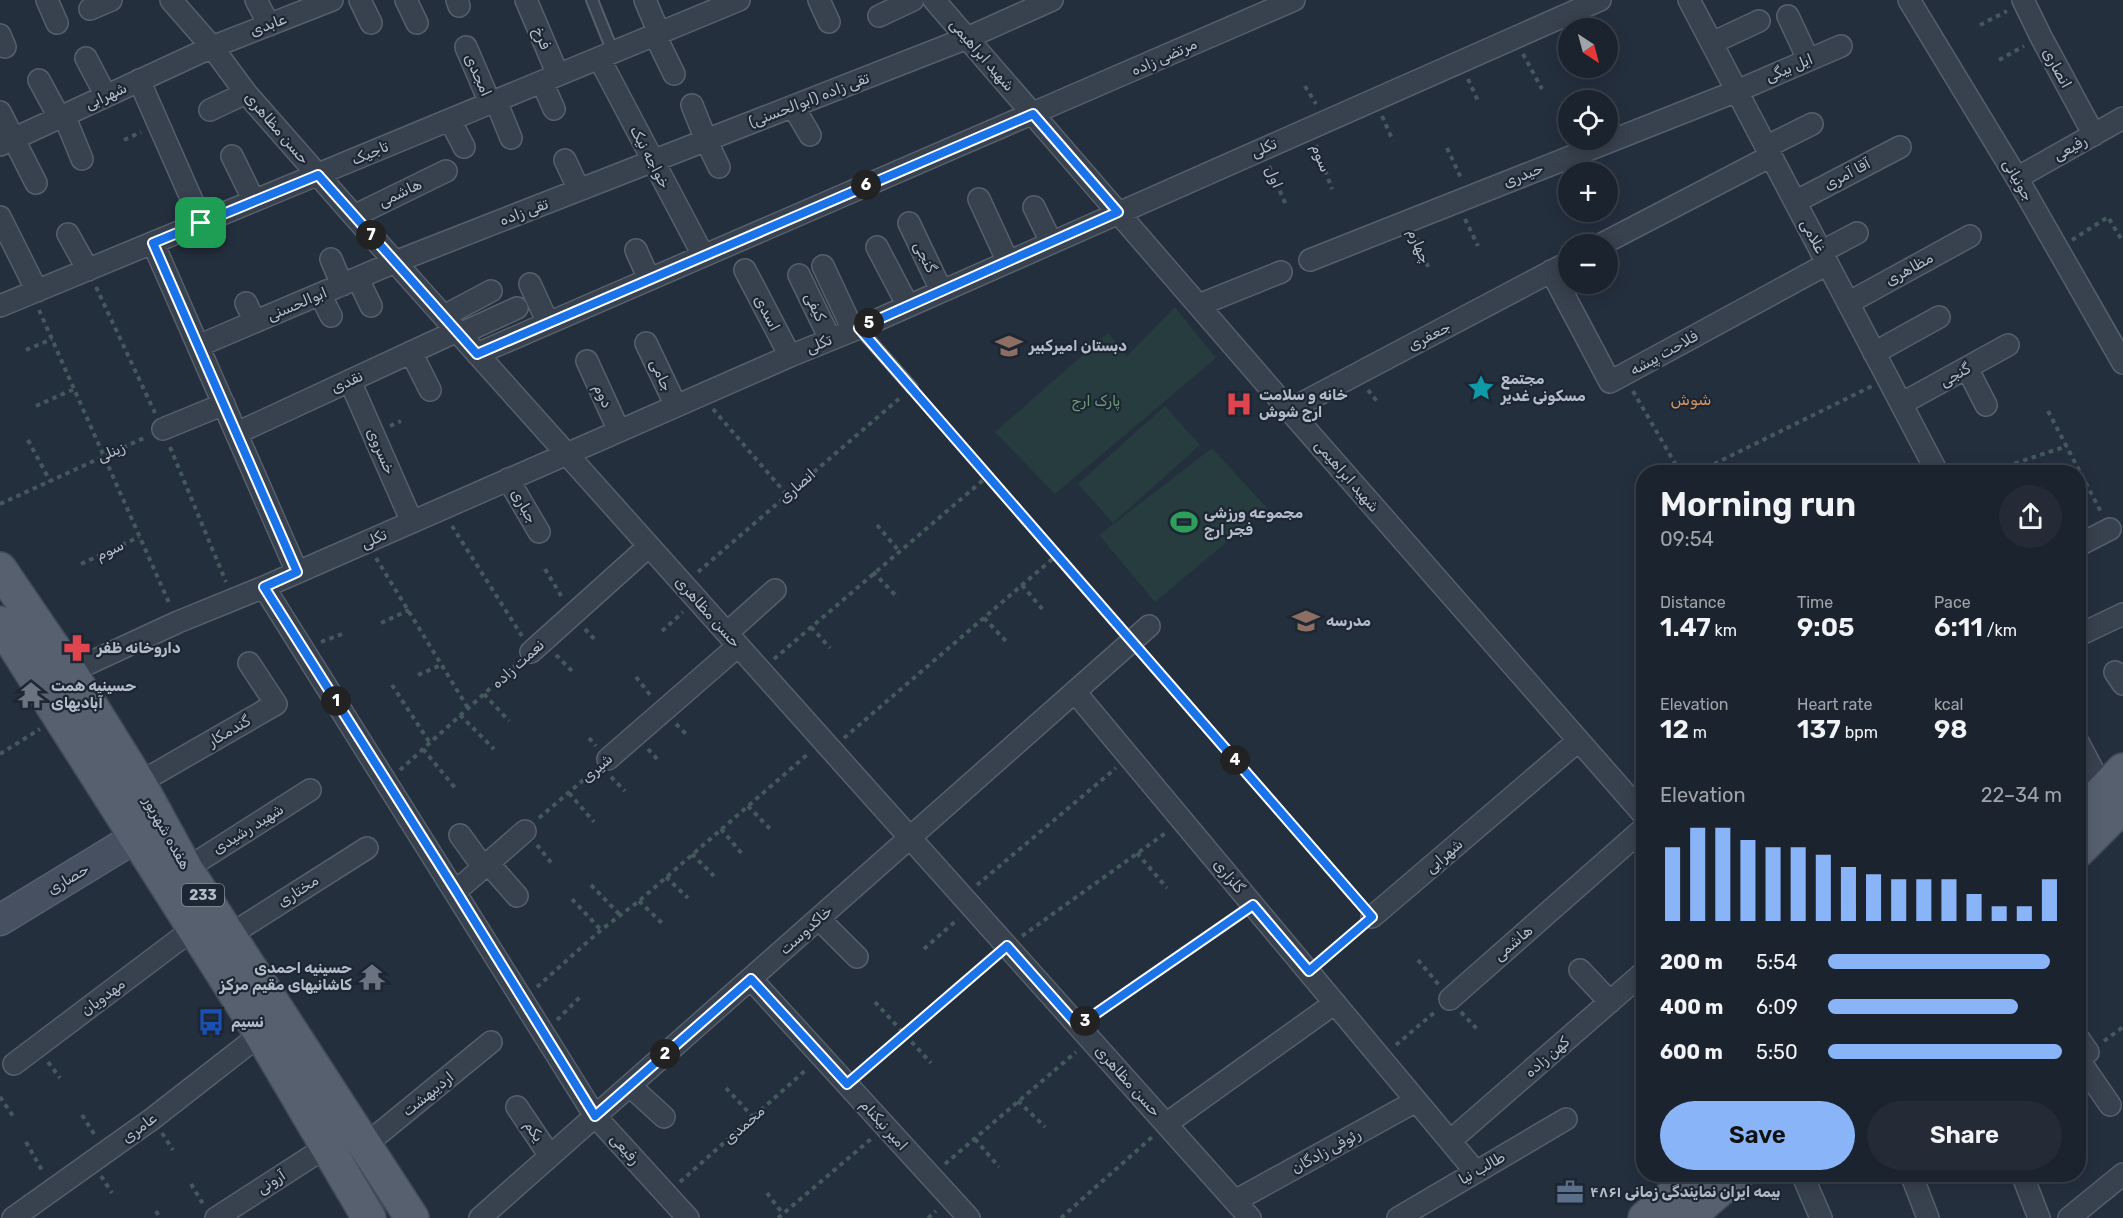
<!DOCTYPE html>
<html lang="en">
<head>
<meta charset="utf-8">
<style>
  :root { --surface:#1b232e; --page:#242b36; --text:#f1f3f6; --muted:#a0a4aa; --line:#39404a; --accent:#8ab4f8 }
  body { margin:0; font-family:Rubik,Cairo,sans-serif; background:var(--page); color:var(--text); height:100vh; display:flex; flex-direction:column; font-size:22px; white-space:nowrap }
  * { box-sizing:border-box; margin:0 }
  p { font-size:20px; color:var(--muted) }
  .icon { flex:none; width:33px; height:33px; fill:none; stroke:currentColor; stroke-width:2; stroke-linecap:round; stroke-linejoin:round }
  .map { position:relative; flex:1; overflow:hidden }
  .side { position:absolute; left:1636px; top:465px; width:450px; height:717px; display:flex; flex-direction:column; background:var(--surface); border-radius:24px; box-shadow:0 3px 15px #0003,0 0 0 2px var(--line) }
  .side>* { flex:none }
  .needle { width:39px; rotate:144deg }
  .controls { position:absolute; left:1558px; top:18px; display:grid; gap:12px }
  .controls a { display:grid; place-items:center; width:60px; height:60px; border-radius:50%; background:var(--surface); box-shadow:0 3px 15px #0003,0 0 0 2px var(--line); font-size:30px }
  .pin { position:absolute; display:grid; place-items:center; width:51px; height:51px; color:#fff; margin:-26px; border-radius:12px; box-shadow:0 3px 9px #0006 }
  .km { position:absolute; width:30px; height:30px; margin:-15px; border-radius:50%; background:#222; color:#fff; font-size:16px; line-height:30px; text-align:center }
  .round { display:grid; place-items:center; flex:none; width:63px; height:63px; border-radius:32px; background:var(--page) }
  .head { display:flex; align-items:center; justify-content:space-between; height:102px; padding:0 24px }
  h1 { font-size:33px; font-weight:600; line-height:45px }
  .stats { display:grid; grid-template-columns:repeat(3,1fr); gap:9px; height:102px; padding:6px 24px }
  .stats div { display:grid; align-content:center }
  .stats b { font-size:26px; font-weight:600 }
  .stats small { font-size:16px; font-weight:400 }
  .stats p { font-size:16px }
  .chart { height:168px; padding:12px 24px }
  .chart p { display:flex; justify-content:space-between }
  .chart svg { width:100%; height:108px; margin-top:6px; stroke:var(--accent); stroke-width:6 }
  .button { display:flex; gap:12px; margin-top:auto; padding:12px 24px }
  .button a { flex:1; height:69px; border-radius:36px; background:var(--accent); color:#111; font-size:24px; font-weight:600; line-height:69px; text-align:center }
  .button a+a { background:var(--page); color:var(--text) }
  ul { padding:0 24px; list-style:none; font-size:20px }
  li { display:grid; grid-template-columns:96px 72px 1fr; align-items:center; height:45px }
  li i { height:15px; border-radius:8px; background:var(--accent) }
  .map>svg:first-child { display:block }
  .green { fill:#263c3f }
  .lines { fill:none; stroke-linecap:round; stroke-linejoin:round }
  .service-casing { stroke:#565f6c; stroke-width:14 }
  .minor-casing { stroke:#565f6c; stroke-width:24 }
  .secondary-casing { stroke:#565f6c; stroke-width:33 }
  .primary-casing { stroke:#414a57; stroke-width:36 }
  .path { stroke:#44595c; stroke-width:4; stroke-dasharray:4.5 4.5; stroke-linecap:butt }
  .service { stroke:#38414e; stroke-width:10 }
  .minor { stroke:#38414e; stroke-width:21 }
  .secondary { stroke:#465061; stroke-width:30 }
  .primary { stroke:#56606e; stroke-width:33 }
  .route-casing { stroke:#fff; stroke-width:12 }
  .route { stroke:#1a73e8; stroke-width:8 }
  .labels { text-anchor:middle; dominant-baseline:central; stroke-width:4.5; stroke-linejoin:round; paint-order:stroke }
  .shield { fill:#1d2633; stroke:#878f9c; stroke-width:1.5 }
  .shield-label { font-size:14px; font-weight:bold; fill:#b4bcc9 }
  .street-label { font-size:15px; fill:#b4bcc9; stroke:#1d2633 }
  .poi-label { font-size:15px; font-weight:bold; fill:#b4bcc9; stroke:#1d2633; text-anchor:start }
  .park-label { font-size:15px; fill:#6b9a76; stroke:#1d2633 }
  .neighbourhood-label { font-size:16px; fill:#d59563; stroke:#1d2633 }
</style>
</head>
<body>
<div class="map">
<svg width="2123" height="1218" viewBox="0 0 2123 1218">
  <rect width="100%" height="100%" fill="#242f3e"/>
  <!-- green -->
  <path class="green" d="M1175,307l41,51 -161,136 -60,-62 113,-99 19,23z
    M1165,406l35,39 -87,78 -35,-39z
    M1212,448l55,60 -112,94 -56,-67z"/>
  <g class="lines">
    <defs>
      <path id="service" d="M592,0l21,52
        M859,328l53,60"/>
      <path id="minor" d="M47,0l10,23
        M171,0l41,47 34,46 108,123 896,1002
        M256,0l13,25
        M360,0l11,23
        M406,0l11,23
        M457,0l2,6
        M526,0l32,75
        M645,0l14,33
        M819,0l10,22
        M934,0l355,410 355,405
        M1689,0l248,472
        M1909,0l108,178 106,185
        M2023,0l18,37 53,98
        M90,9l21,-9
        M879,16l34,-16
        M1788,16l20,43
        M0,35l5,12
        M655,35l19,39
        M1712,43l47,-22
        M466,47l24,56
        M86,58l20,38
        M599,58l104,197
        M39,80l20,37
        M139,80l63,143
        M542,82l12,27
        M496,101l15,37
        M692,105l14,35 13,27
        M793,106l17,29
        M210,110l36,-17
        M0,112l36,71
        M64,115l18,44
        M450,120l14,27
        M0,145l212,-98 120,-47
        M1766,147l46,-23
        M232,156l22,45
        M565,160l14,30
        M2017,178l106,-60
        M979,199l29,63
        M1795,202l105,-55
        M1034,207l17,35
        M354,216l92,-45
        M0,217l37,74
        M909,223l32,67
        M68,234l20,36
        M153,243l144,329
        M1602,244l169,-88
        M877,247l31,59
        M636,250l13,29
        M1821,252l36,-19
        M331,259l11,26
        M1310,260l427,-169 104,-45
        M823,266l30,64
        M745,270l45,86
        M1551,271l59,111 217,-118
        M799,275l31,64
        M358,279l13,27
        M530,284l18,39
        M320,294l11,22
        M246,303l9,19
        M1848,303l122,-67
        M1199,305l82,-33
        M0,306l739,-306
        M444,316l47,-25
        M460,334l57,-26
        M646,343l30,63
        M198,346l197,-84 572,-224 85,-38
        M411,352l19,38
        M1874,353l65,-36
        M477,354l817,-354
        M587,361l32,70
        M1967,368l19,37
        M350,381l62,141
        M1901,404l107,-59
        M1289,410l280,-148
        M163,429l61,-25
        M237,433l220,-102
        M508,479l31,53
        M2079,545l31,-16
        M264,587l331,529 93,102
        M727,633l48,-43
        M2079,635l44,-21
        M531,652l118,-106
        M70,672l108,-50 86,-35 526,-231 69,-28 741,-328
        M2115,672l8,12
        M1075,692l400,479
        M2079,744l25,47
        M608,759l130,-113
        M139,783l137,-79 -27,-41
        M460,835l23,32
        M488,863l29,33
        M186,869l124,-79
        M456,891l69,-60
        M1372,917l206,-176
        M819,919l38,38
        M230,935l137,-87
        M1580,970l30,32
        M751,979l218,239
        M1450,999l194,-171
        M2079,1039l9,13 -9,5
        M2079,1060l31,45
        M14,1064l179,-135
        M630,1086l34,31
        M517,1107l33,49
        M1166,1124l169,-121
        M1450,1141l194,-169
        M364,1146l127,-104
        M1802,1174l19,44
        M1911,1174l17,44
        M2022,1174l17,44
        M1235,1201l181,-100
        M13,1218l139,-99 109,-85
        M216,1218l110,-71
        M480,1218l669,-592
        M1398,1218l168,-99
        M2069,1218l54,-44"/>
      <path id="secondary" d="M0,920l136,-83"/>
      <path id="primary" d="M0,569l70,103 69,111 47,86 226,349
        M0,623l261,411 108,184
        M2079,816l44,-46
        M2079,850l44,-44
        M1645,1218l53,-44
        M1687,1218l51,-44"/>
    </defs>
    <!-- service casing -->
    <use href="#service" class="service-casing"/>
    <!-- minor casing -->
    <use href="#minor" class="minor-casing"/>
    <!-- secondary casing -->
    <use href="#secondary" class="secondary-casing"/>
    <!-- primary casing -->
    <use href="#primary" class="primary-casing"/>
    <!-- path -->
    <path class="path" d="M1980,25l27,-14
      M1523,54l19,35
      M1999,60l25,-14
      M1468,79l10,22
      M1305,86l11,18
      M1382,116l11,25
      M124,140l17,-8
      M1316,145l16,44
      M1447,148l15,32
      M1269,166l17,39
      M1465,219l13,27
      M1416,238l14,33
      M2072,240l36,-23 15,25
      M96,287l59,126
      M39,310l131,295
      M26,350l26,-11
      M1368,390l11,14
      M1633,391l47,81
      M919,397l200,230
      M36,406l38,-17
      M713,409l74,86
      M2048,411l54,103
      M390,426l11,-5
      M28,440l22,41
      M170,447l56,135
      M1698,472l174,-86
      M1989,472l78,-26
      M0,504l146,-67
      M877,525l22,26
      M452,526l70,110
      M376,558l92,150
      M81,564l58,-27
      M545,569l18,30
      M698,572l203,-175
      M873,572l25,26
      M1022,585l22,26
      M984,618l22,23
      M381,623l28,-13
      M811,627l19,21
      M585,629l11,12
      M662,631l21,-19
      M321,642l21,-8
      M556,655l19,19
      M1144,655l216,248
      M774,659l214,-183
      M418,675l23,-10
      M636,677l15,19
      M392,685l38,58
      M484,694l25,27
      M460,715l34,34
      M676,724l10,10
      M589,738l7,8
      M844,738l213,-183
      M423,749l33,40
      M648,749l10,11
      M0,754l40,-25
      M400,770l117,-106
      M611,777l14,14
      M569,793l25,29
      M748,806l23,24
      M539,818l56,-48
      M721,829l22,26
      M537,845l16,20
      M1137,853l30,35
      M692,854l22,22
      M666,877l22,21
      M591,885l29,30
      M977,885l139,-117
      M572,899l29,31
      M639,901l25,24
      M1022,936l145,-104
      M924,949l34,-30
      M1323,959l35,-30
      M1418,960l21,25
      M537,987l64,-57 38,-29 170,-148
      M875,1002l56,61
      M1461,1012l18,19
      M1093,1015l145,-99
      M557,1020l25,-25
      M2104,1041l19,-14
      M1396,1045l40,-34
      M48,1062l12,16
      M862,1071l131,-112
      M726,1088l27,29
      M0,1097l15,22
      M1018,1101l27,26
      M82,1115l14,22
      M162,1133l11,17
      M975,1139l24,28
      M26,1142l17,30
      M945,1164l131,-112
      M101,1176l11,17
      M680,1182l127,-113
      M191,1184l12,20
      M767,1193l16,21
      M156,1211l4,7
      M778,1218l93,-79
      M928,1218l8,-7
      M1061,1218l91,-81"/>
    <!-- service -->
    <use href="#service" class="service"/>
    <!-- minor -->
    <use href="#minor" class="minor"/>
    <!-- secondary -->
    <use href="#secondary" class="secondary"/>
    <!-- primary -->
    <use href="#primary" class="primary"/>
  </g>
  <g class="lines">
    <defs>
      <path id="route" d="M1033,114l85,98 -259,116 513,589 -63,54 -56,-66 -175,121 -71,-80 -160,138 -96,-105 -156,137 -139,-225 -192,-304 33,-15 -144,-329 165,-68 159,179z"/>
    </defs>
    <!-- route casing -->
    <use href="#route" class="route-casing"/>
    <!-- route -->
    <use href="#route" class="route"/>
  </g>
  <!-- icons -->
  <defs>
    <symbol id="school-bare" viewBox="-9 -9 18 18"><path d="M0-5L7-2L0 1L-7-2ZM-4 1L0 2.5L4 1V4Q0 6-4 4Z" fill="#8d6e63" stroke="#1d2633" stroke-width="2.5" paint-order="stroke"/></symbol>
    <symbol id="sight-bare" viewBox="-9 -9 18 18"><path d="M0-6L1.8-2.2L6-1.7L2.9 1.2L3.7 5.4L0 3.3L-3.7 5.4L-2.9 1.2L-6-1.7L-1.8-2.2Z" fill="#0f9aa8" stroke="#1d2633" stroke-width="2.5" paint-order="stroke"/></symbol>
    <symbol id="hospital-bare" viewBox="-9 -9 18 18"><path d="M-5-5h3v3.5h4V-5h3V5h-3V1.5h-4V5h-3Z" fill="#e0444e" stroke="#1d2633" stroke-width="2.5" paint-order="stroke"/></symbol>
    <symbol id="stadium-bare" viewBox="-9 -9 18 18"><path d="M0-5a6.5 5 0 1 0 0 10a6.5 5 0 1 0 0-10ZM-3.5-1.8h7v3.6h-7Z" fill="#2e9e5b" stroke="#1d2633" stroke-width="2.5" paint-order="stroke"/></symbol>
    <symbol id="pharmacy-bare" viewBox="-9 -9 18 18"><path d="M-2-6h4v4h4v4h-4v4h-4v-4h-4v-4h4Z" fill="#e0444e" stroke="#1d2633" stroke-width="2.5" paint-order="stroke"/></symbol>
    <symbol id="temple-bare" viewBox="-9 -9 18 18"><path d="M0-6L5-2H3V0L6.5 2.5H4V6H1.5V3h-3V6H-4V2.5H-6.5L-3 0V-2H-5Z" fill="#6b7280" stroke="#1d2633" stroke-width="2.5" paint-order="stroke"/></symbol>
    <symbol id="bus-bare" viewBox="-9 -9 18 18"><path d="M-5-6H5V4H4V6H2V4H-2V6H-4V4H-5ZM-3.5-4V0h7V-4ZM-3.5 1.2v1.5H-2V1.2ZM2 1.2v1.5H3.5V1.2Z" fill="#1a4fb4" stroke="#1d2633" stroke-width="2.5" paint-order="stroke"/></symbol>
    <symbol id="office-bare" viewBox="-9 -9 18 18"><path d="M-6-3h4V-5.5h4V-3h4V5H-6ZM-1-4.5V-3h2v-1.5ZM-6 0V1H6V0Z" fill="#5c6f8a" stroke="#1d2633" stroke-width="2.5" paint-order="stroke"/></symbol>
  </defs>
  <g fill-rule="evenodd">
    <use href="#school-bare" x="990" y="327" width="38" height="38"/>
    <use href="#sight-bare" x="1462" y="369" width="38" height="38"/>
    <use href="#hospital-bare" x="1220" y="385" width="38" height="38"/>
    <use href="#stadium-bare" x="1165" y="503" width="38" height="38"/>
    <use href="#school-bare" x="1287" y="602" width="38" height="38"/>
    <use href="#pharmacy-bare" x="58" y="629" width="38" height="38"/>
    <use href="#temple-bare" x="12" y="676" width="38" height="38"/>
    <use href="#temple-bare" x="353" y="958" width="38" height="38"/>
    <use href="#bus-bare" x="192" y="1003" width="38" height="38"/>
    <use href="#office-bare" x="1551" y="1173" width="38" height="38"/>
  </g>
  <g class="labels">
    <!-- shield labels -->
    <rect class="shield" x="182" y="884" width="42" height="22" rx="4.5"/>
    <g class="shield-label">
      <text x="203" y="895">233</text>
    </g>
    <!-- street labels -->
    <g class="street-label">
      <text transform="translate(268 25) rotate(-21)">عابدی</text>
      <text transform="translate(542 38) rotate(67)">فرخ</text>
      <text transform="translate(982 55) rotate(49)">شهید ابراهیمی</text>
      <text transform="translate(1164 57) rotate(-24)">مرتضی زاده</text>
      <text transform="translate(1789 68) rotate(-23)">ایل بیگی</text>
      <text transform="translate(2057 68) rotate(61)">انصاری</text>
      <text transform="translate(478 75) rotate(66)">امجدی</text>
      <text transform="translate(106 96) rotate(-25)">شهرابی</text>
      <text transform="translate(809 100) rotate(-21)">تقی زاده (ابوالحسنی)</text>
      <text transform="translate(277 128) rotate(49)">حسن مظاهری</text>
      <text transform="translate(1264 148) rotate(-24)">تکلی</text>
      <text transform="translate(2070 148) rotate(-29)">رفیعی</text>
      <text transform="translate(370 153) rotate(-23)">تاجیک</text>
      <text transform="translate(650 157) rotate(62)">خواجه نیک</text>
      <text transform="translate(1321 158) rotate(69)">سوم</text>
      <text transform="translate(1847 174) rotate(-28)">آقا آمری</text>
      <text transform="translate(1523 175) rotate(-22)">حیدری</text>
      <text transform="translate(1274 177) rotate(67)">اول</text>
      <text transform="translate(2018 180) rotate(60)">جونیانی</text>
      <text transform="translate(400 193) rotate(-26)">هاشمی</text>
      <text transform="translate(524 212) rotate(-21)">تقی زاده</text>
      <text transform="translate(1813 236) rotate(62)">غلامی</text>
      <text transform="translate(1419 246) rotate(67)">چهارم</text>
      <text transform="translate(925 257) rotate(64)">گنجی</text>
      <text transform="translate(1909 269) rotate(-29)">مظاهری</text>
      <text transform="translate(297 304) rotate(-23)">ابوالحسنی</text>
      <text transform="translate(815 307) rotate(64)">کیفی</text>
      <text transform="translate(767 313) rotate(62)">اسدی</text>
      <text transform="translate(1429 336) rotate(-28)">جعفری</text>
      <text transform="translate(819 344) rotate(-23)">تکلی</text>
      <text transform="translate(1664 353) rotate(-29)">فلاحت پیشه</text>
      <text transform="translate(661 375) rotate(65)">جامی</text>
      <text transform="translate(1955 375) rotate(-29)">گنجی</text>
      <text transform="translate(347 382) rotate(-25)">نقدی</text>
      <text transform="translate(603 396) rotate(65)">دوم</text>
      <text transform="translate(381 451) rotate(66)">خسروی</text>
      <text transform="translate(111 452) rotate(-24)">زینلی</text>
      <text transform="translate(1347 476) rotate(49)">شهید ابراهیمی</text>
      <text transform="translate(797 486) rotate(-41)">انصاری</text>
      <text transform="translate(524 506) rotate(60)">جباری</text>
      <text transform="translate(374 539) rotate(-24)">تکلی</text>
      <text transform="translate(110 550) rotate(-25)">سوم</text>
      <text transform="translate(708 612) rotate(48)">حسن مظاهری</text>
      <text transform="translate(518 664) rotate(-42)">نعمت زاده</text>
      <text transform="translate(229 731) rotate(-30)">گندمکار</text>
      <text transform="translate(597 768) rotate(-41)">شیری</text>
      <text transform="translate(248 829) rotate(-32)">شهید رشیدی</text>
      <text transform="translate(167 833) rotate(61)">هفده شهریور</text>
      <text transform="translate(1444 856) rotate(-41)">شهرابی</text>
      <text transform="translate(1229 876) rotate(50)">گلزاری</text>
      <text transform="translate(68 879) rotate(-31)">حصاری</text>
      <text transform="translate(298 891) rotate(-33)">مختاری</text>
      <text transform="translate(806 930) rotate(-42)">خاکدوست</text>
      <text transform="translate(1513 943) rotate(-41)">هاشمی</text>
      <text transform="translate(103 997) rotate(-37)">مهدویان</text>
      <text transform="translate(1547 1057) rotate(-41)">کهن زاده</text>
      <text transform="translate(1128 1081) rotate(48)">حسن مظاهری</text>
      <text transform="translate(428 1094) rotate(-39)">اردیبهشت</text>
      <text transform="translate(744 1125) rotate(-42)">محمدی</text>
      <text transform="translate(884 1125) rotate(48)">امیر نیکنام</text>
      <text transform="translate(139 1128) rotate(-37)">عامری</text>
      <text transform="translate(534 1131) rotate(56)">یکم</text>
      <text transform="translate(625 1149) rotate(48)">رفیعی</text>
      <text transform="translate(1326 1151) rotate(-29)">رئوفی زادگان</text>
      <text transform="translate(1482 1168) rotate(-30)">طالب نیا</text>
      <text transform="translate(271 1182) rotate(-33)">آرونی</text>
    </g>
    <!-- poi labels -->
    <g class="poi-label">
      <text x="1029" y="346">دبستان امیرکبیر</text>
      <text x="1501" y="379">مجتمع<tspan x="1501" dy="17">مسکونی غدیر</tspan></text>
      <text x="1259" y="395">خانه و سلامت<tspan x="1259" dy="17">ارج شوش</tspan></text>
      <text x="1204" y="513">مجموعه ورزشی<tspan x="1204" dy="17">فجر ارج</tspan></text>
      <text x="1326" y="621">مدرسه</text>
      <text x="97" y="648">داروخانه ظفر</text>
      <text x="51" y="686">حسینیه همت<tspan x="51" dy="17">آبادیهای</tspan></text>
      <text x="352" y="968" text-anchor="end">حسینیه احمدی<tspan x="352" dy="17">کاشانیهای مقیم مرکز</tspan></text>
      <text x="231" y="1022">نسیم</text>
      <text x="1590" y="1192">بیمه ایران نمایندگی زمانی ۴۸۶۱</text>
    </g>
    <!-- park labels -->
    <g class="park-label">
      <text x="1096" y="401">پارک ارج</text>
    </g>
    <!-- neighbourhood labels -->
    <g class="neighbourhood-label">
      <text x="1691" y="399">شوش</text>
    </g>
  </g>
</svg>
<div class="controls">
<a><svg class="needle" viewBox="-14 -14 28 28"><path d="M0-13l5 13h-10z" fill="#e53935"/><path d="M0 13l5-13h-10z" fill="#a0a4aa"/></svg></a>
<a><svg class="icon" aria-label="locate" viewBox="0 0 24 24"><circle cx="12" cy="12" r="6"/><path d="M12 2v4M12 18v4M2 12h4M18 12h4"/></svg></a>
<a>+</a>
<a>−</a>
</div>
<div class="pin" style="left:201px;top:223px;background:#1e9e55"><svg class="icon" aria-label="arrive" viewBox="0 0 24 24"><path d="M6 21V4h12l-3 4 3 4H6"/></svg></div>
<b class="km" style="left:336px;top:701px">1</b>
<b class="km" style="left:665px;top:1054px">2</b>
<b class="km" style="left:1085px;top:1021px">3</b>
<b class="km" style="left:1235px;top:760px">4</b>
<b class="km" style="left:869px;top:323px">5</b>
<b class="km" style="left:866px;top:185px">6</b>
<b class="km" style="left:371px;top:235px">7</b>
<section class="side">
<div class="head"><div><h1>Morning run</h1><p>09:54</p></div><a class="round"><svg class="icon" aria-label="share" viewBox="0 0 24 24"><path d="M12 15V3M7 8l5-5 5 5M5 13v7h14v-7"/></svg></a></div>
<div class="stats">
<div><p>Distance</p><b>1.47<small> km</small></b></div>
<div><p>Time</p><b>9:05</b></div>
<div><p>Pace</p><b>6:11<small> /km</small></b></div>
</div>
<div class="stats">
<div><p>Elevation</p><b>12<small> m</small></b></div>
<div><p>Heart rate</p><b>137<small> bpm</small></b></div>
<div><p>kcal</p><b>98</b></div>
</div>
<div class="chart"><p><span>Elevation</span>22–34 m</p>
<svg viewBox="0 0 160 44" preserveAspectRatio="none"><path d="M5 44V14M15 44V6M25 44V6M35 44V11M45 44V14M55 44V14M65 44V17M75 44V22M85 44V25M95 44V27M105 44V27M115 44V27M125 44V33M135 44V38M145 44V38M155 44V27"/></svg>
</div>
<ul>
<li><b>200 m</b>5:54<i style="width:95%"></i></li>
<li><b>400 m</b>6:09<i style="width:81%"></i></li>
<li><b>600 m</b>5:50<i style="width:100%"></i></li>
</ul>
<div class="button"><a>Save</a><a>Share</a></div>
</section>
</div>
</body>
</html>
